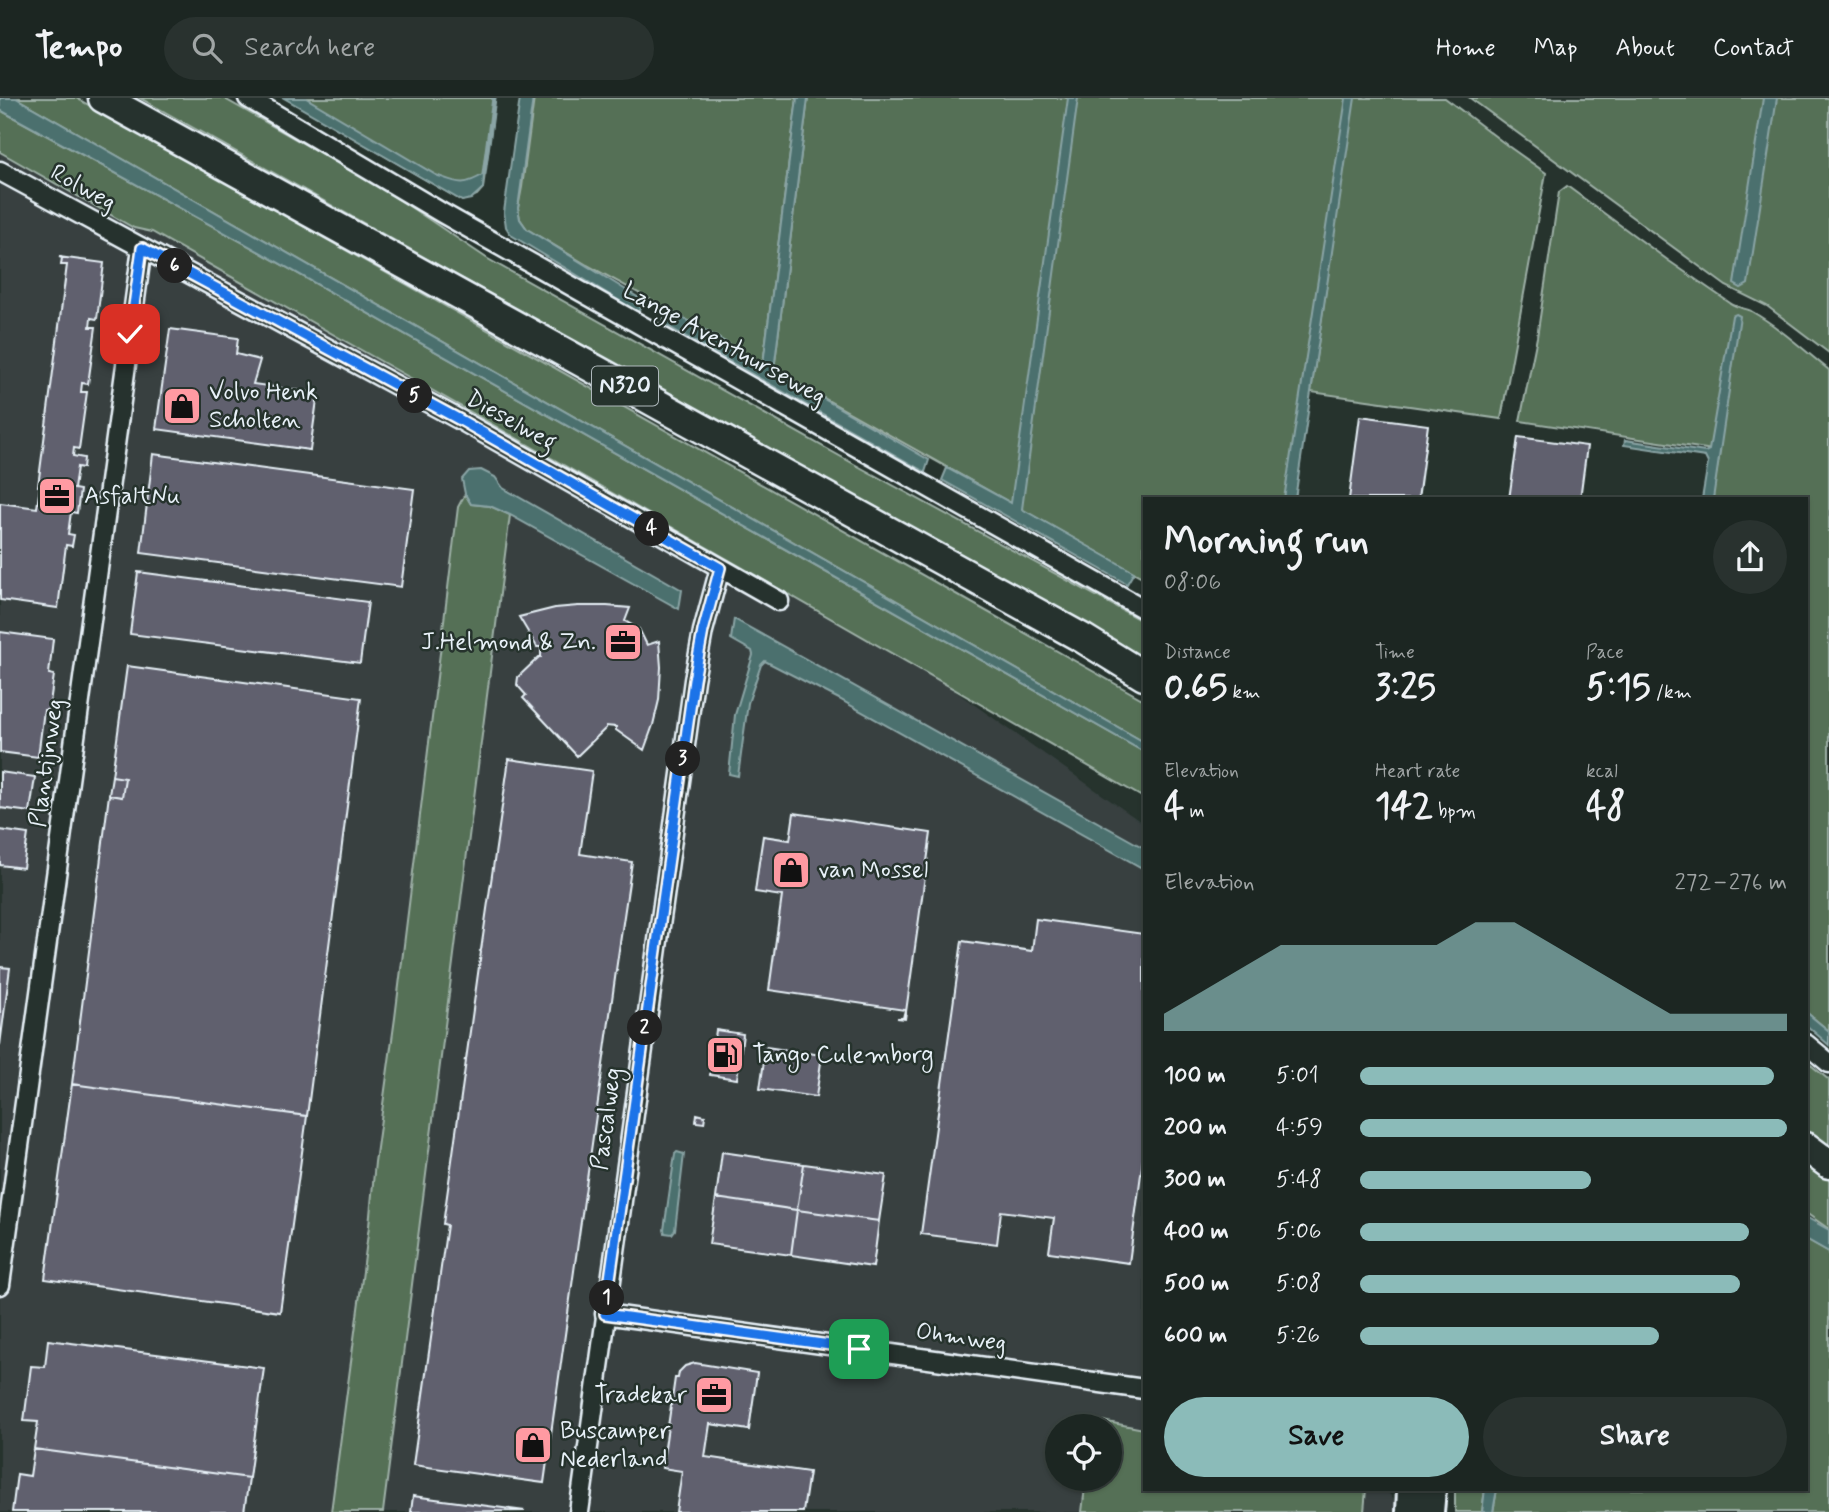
<!DOCTYPE html>
<html lang="en">
<head>
<meta charset="utf-8">
<style>
  :root { --surface:#1c2622; --page:#29322f; --text:#f1f3f6; --muted:#a0a5a5; --line:#3a4340; --accent:#8bbbb9 }
  body { margin:0; font-family:Mynerve,sans-serif; background:var(--page); color:var(--text); height:100vh; display:flex; flex-direction:column; font-size:26px; white-space:nowrap }
  * { box-sizing:border-box; margin:0 }
  p { font-size:23px; color:var(--muted) }
  .icon { flex:none; width:38px; height:38px; fill:none; stroke:currentColor; stroke-width:2; stroke-linecap:round; stroke-linejoin:round }
  .map { position:relative; flex:1; overflow:hidden }
  .details { position:absolute; left:1143px; top:399px; width:665px; height:994px; display:flex; flex-direction:column; background:var(--surface); border-radius:0px; box-shadow:0 2px 5px #0004,0 0 0 2px var(--line) }
  .details>* { flex:none }
  .tools { position:absolute; left:1045px; top:1316px; display:grid; gap:14px }
  .tools a { display:grid; place-items:center; width:77px; height:77px; border-radius:50%; background:var(--surface); box-shadow:0 2px 5px #0004,0 0 0 2px var(--line); font-size:35px }
  .pin { position:absolute; display:grid; place-items:center; width:60px; height:60px; color:#fff; margin:-30px; border-radius:14px; box-shadow:0 4px 10px #0006 }
  .km { position:absolute; width:35px; height:35px; margin:-18px; border-radius:50%; background:#222; color:#fff; font-size:19px; line-height:35px; text-align:center }
  .round { display:grid; place-items:center; flex:none; width:74px; height:74px; border-radius:37px; background:var(--page) }
  .overview { display:flex; align-items:center; justify-content:space-between; height:119px; padding:0 21px }
  h1 { font-size:38px; font-weight:800; line-height:52px }
  .figures { display:grid; grid-template-columns:repeat(3,1fr); gap:10px; height:119px; padding:7px 21px }
  .figures div { display:grid; align-content:center }
  .figures b { font-size:35px; font-weight:800 }
  .figures small { font-size:19px; font-weight:400 }
  .figures p { font-size:19px }
  .chart { height:196px; padding:14px 21px }
  .chart p { display:flex; justify-content:space-between }
  .chart svg { width:100%; height:126px; margin-top:7px; fill:var(--accent); opacity:.7 }
  .cta { display:flex; gap:14px; margin-top:auto; padding:14px 21px }
  .cta a { flex:1; height:80px; border-radius:42px; background:var(--accent); color:#111; font-size:28px; font-weight:800; line-height:80px; text-align:center }
  .cta a+a { background:var(--page); color:var(--text) }
  ul { padding:0 21px; list-style:none; font-size:23px }
  li { display:grid; grid-template-columns:112px 84px 1fr; align-items:center; height:52px }
  li i { height:18px; border-radius:9px; background:var(--accent) }
  header { display:flex; align-items:center; gap:42px; box-sizing:border-box; height:98px; padding:0 35px; background:var(--surface); border-bottom:2px solid var(--line) }
  header strong { font-size:33px }
  nav { display:flex; gap:38px; margin-inline-start:auto; font-size:24px }
  .search { width:490px; height:63px; background:var(--page); display:flex; align-items:center; gap:18px; box-sizing:border-box; padding:0 24px; border-radius:38px; color:var(--muted); font-size:26px }
  .map>svg:first-child { display:block }
  .built { fill:#374140; fill-rule:evenodd }
  .green { fill:#557056; stroke:#9eb0a7; stroke-width:2 }
  .water { fill:#4b706e; stroke:#8aa4a5; stroke-width:2 }
  .lines { fill:none; stroke-linecap:round; stroke-linejoin:round }
  .stream { stroke:#8aa4a5; stroke-width:5 }
  .building { fill:#60616e; stroke:#e8f1f8; stroke-width:2 }
  .street-casing { stroke:#e8f1f8; stroke-width:23 }
  .secondary-casing { stroke:#e8f1f8; stroke-width:32 }
  .primary-casing { stroke:#e8f1f8; stroke-width:33 }
  .street { stroke:#26332d; stroke-width:18 }
  .secondary { stroke:#26332d; stroke-width:26 }
  .primary { stroke:#26332d; stroke-width:28 }
  .route-casing { stroke:#fff; stroke-width:14 }
  .route { stroke:#1a73e8; stroke-width:9 }
  .labels { text-anchor:middle; dominant-baseline:central; stroke-width:5; stroke-linejoin:round; paint-order:stroke }
  .shield { fill:#26332d; stroke:#aeb8bb; stroke-width:2 }
  .shield-label { font-size:23px; font-weight:bold; fill:#e8f1f8 }
  .street-label { font-size:24px; fill:#e8f1f8; stroke:#26332d }
  .poi-label { font-size:24px; fill:#e8f1f8; stroke:#26332d; text-anchor:start }
</style>
</head>
<body>
<header>
<strong>Tempo</strong>
<div class="search"><svg class="icon" aria-label="search" viewBox="0 0 24 24"><circle cx="10" cy="10" r="6"/><path d="M15 15l6 6"/></svg>Search here</div>
<nav><a>Home</a><a>Map</a><a>About</a><a>Contact</a></nav>
</header>
<div class="map">
<svg width="1829" height="1414" viewBox="0 0 1829 1414">
  <rect width="100%" height="100%" fill="#26332d"/>
  <filter id="ink" filterUnits="userSpaceOnUse"><feTurbulence type="fractalNoise" baseFrequency=".0143" numOctaves="2"/><feDisplacementMap in="SourceGraphic" scale="14" xChannelSelector="R" yChannelSelector="G"/><feConvolveMatrix kernelMatrix="1 2 1 2 8 2 1 2 1" color-interpolation-filters="sRGB"/></filter>
  <g filter="url(#ink)">
    <!-- built -->
    <path class="built" d="M0,41l902,515 242,170v665h241l10,12 -1,11h-1394zM1057,1328h53v53h-53z"/>
    <!-- green -->
    <path class="green" d="M16,0h60l1068,602v42z
      M140,0h83l159,90 106,71 366,205 290,158v44l-213,-125z
      M285,0h210l-12,90 -6,7 -15,6z
      M534,0h263l-34,266 -95,-55 -81,-44 -60,-36 -7,-10 -2,-11 4,-21z
      M808,0h637l63,48 38,27 -45,246 -190,-27 24,-165 -41,272h-150v79l-370,-208z
      M1470,0h359v255l-62,-47 -41,-20z
      M0,12l242,132 902,510v46l-668,-383 -324,-183 -18,-4 -134,-76z
      M1567,88l102,75 61,42c7,5 14,5 21,8 28,16 53,39 78,59v661l-23,-19v-513h-94l8,-48 -200,-30 17,-84 22,-145z
      M465,396l6,10 19,2 20,9 -121,950 -6,47h-52l38,-286 6,-64 20,-144 63,-511z
      M1806,963l23,19v69l-23,-18z
      M1806,1062l23,18v51l-23,-16z
      M1806,1141l23,13v260h-336l4,-23h309z
      M1092,1321l52,10v60h222l-2,23h-282l4,-33h24v-53h-19z
      M1455,1391h30l-3,23h-27z"/>
    <!-- water -->
    <path class="water" d="M0,0h16l1128,644v10l-902,-510 -242,-132z
      M284,0h22l130,77c22,8 27,12 48,-1l-1,14 -12,11 -9,2z
      M520,0h13l-15,110 2,11 7,10 117,72 -6,11 -127,-77 -5,-8 -2,-15z
      M797,0h11l-34,272 155,90 -4,12 -263,-149 6,-14 95,55z
      M1068,0h10l-56,411 112,63 -7,12 -185,-104 5,-12 64,35z
      M1346,0h9l-60,401h-11z
      M1763,0h14l-29,186 -7,4 -7,-4z
      M1736,216l4,2 -27,183h-11l6,-36 -3,-6 -81,-12 1,-5 80,12 4,-2 23,-134z
      M481,372l14,7 8,11 179,102 -3,19 -169,-94 -20,-9 -19,-2 -6,-10 -3,-15 7,-8z
      M734,521l410,229v21l-305,-170 -74,-38 -4,4 -13,38 -10,73 -9,-2 6,-59 18,-60 -1,-4 -21,-12z
      M1806,914l23,19v14l-23,-20z
      M677,1054l7,2 -9,76 -3,4 -7,-1 -1,-3 11,-76z
      M1806,1119l23,13v22l-23,-13z
      M1485,1391h12l-4,23h-11z"/>
    <g class="lines">
      <!-- stream -->
      <path class="stream" d="M484,76l10,-76"/>
    </g>
    <!-- building -->
    <path class="building" d="M59,159l45,6 -7,56 -6,-1 -1,9h6l-8,57 -6,-1 -1,9h6l-8,57 -5,-1 -1,8 11,2 -1,10 -6,-1 -3,22 6,1 -3,23 -6,-1 -3,22 6,1 -2,11 -6,-1 -8,63 -58,-8v-97l37,5 3,-22h-2l29,-221h-6l1,-7z
      M170,231l68,9 -2,16 24,6 -7,24 65,9 -8,57 -154,-21z
      M1360,318l68,9 -10,74h-69z
      M1518,339l69,9 -7,53h-71z
      M153,356l261,35 -13,98 -260,-34z
      M138,474l230,30 -8,61 -230,-29z
      M578,508h29l23,2 -5,13 14,8 8,16 12,-4 2,26 -2,33 -6,25 -9,25 -28,-20v-3l-10,-1v2l-29,28 -54,-58 3,-3 -9,-10 1,-8 21,-20h2v-10h-4l-18,-30 36,-9z
      M0,534l53,7 -4,35 5,1 -5,35h-5l-6,47 -38,-5z
      M127,568l234,32 -54,418 -235,-32 37,-289 13,2 3,-19 -13,-2z
      M509,661l83,12 -12,83 52,8 -16,108h2l-2,1 -15,108 1,2 -1,-1 -57,403 -131,-18 34,-240 -4,-1 23,-163 -2,-1h2l15,-108 -1,-1 1,-1z
      M0,674l35,5 -5,35 -30,-4z
      M112,678l13,2 -3,19 -13,-2z
      M794,715l137,20 -26,186 -8,-1h6l2,-8 -136,-20 13,-94 -27,-4 4,-30 4,-26 27,4z
      M0,732l28,4 -5,34 -23,-3z
      M1036,821l108,15v218l-15,111 -80,-11 5,-34 -53,-7 -4,33 -76,-10 41,-293 70,10z
      M0,869l10,1 -10,77z
      M716,932l27,4 -6,45 -27,-4z
      M766,949l56,8 -6,42 -56,-8z
      M72,986l235,32 -27,196 -235,-33z
      M697,1016l8,2 -1,7 -8,-1z
      M722,1054l82,12 -7,46 -81,-12z
      M804,1066l82,11 -7,46 -82,-11z
      M716,1100l81,12 -6,45 -82,-11z
      M797,1112l82,11 -6,46 -82,-12z
      M48,1242l216,28 -15,110 -215,-29 4,-27 -14,-1 7,-55 14,1z
      M695,1265l62,10 -8,57 -39,-6 -5,33 104,15 -6,40h-127l6,-41 -20,-3 13,-90h3l1,-6 6,-6z
      M34,1351l215,29 -5,34h-232l5,-38 13,2z
      M413,1398l112,15 -114,1z"/>
    <g class="lines">
      <defs>
        <path id="street" d="M248,0l194,115 702,396
          M0,73l462,250 317,180
          M1806,946l23,19
          M0,1187l142,-1037
          M605,1216l539,75
          M579,1414l115,-832 9,-49 17,-63"/>
        <path id="secondary" d="M1410,1414l1,-23
          M1430,1414l2,-23"/>
        <path id="primary" d="M103,0l981,541 60,37
          M1806,1049l23,17"/>
      </defs>
      <!-- street casing -->
      <use href="#street" class="street-casing"/>
      <!-- secondary casing -->
      <use href="#secondary" class="secondary-casing"/>
      <!-- primary casing -->
      <use href="#primary" class="primary-casing"/>
      <!-- street -->
      <use href="#street" class="street"/>
      <!-- secondary -->
      <use href="#secondary" class="secondary"/>
      <!-- primary -->
      <use href="#primary" class="primary"/>
    </g>
  </g>
  <g class="lines" filter="url(#ink)">
    <defs>
      <path id="route" d="M130,236l12,-86 320,173 258,147 -17,63 -9,49 -89,634 254,35"/>
    </defs>
    <!-- route casing -->
    <use href="#route" class="route-casing"/>
    <!-- route -->
    <use href="#route" class="route"/>
  </g>
  <!-- icons -->
  <defs>
    <symbol id="shop-square" viewBox="-11 -11 22 22"><rect x="-9" y="-9" width="18" height="18" rx="4" fill="#ff9aa2" stroke="#26332d"/><path d="M-5-2.5h2.3a2.7 3.5 0 0 1 5.4 0H5L5.5 6h-11ZM-1.5-2.5h3a1.5 2.3 0 0 0-3 0Z" fill="#111"/></symbol>
    <symbol id="office-square" viewBox="-11 -11 22 22"><rect x="-9" y="-9" width="18" height="18" rx="4" fill="#ff9aa2" stroke="#26332d"/><path d="M-6-3h4V-5.5h4V-3h4V5H-6ZM-1-4.5V-3h2v-1.5ZM-6 0V1H6V0Z" fill="#111"/></symbol>
    <symbol id="fuel-square" viewBox="-11 -11 22 22"><rect x="-9" y="-9" width="18" height="18" rx="4" fill="#ff9aa2" stroke="#26332d"/><path d="M-5.5-6h7V0h2V4h1.3V-2.5L3-4.5l.8-.8L6-3V5H2.5V1h-1V6h-7ZM-4.2-4.7v3.2H.2V-4.7Z" fill="#111"/></symbol>
  </defs>
  <g fill-rule="evenodd">
    <use href="#shop-square" x="160" y="286" width="44" height="44"/>
    <use href="#office-square" x="35" y="376" width="44" height="44"/>
    <use href="#office-square" x="601" y="522" width="44" height="44"/>
    <use href="#shop-square" x="769" y="750" width="44" height="44"/>
    <use href="#fuel-square" x="703" y="935" width="44" height="44"/>
    <use href="#office-square" x="692" y="1275" width="44" height="44"/>
    <use href="#shop-square" x="511" y="1325" width="44" height="44"/>
  </g>
  <g class="labels">
    <!-- shield labels -->
    <rect class="shield" x="592" y="268.5" width="66" height="39" rx="5"/>
    <g class="shield-label">
      <text x="625" y="288">N320</text>
    </g>
    <!-- street labels -->
    <g class="street-label">
      <text transform="translate(83 90) rotate(29)">Rolweg</text>
      <text transform="translate(724 246) rotate(29)">Lange Aventuurseweg</text>
      <text transform="translate(511 323) rotate(29)">Dieselweg</text>
      <text transform="translate(47 665) rotate(-82)">Plantijnweg</text>
      <text transform="translate(607 1021) rotate(-82)">Pascalweg</text>
      <text transform="translate(961 1240) rotate(8)">Ohmweg</text>
    </g>
    <!-- poi labels -->
    <g class="poi-label">
      <text x="209" y="294">Volvo Henk<tspan x="209" dy="28">Scholten</tspan></text>
      <text x="84" y="398">AsfaltNu</text>
      <text x="596" y="544" text-anchor="end">J.Helmond &amp; Zn.</text>
      <text x="818" y="772">van Mossel</text>
      <text x="752" y="957">Tango Culemborg</text>
      <text x="687" y="1297" text-anchor="end">Tradekar</text>
      <text x="560" y="1333">Buscamper<tspan x="560" dy="28">Nederland</tspan></text>
    </g>
  </g>
</svg>
<div class="tools">
<a><svg class="icon" aria-label="locate" viewBox="0 0 24 24"><circle cx="12" cy="12" r="6"/><path d="M12 2v4M12 18v4M2 12h4M18 12h4"/></svg></a>
</div>
<div class="pin" style="left:859px;top:1251px;background:#1e9e55"><svg class="icon" aria-label="arrive" viewBox="0 0 24 24"><path d="M6 21V4h12l-3 4 3 4H6"/></svg></div>
<div class="pin" style="left:130px;top:236px;background:#d93025"><svg class="icon" aria-label="check" viewBox="0 0 24 24"><path d="M5 12l5 5 9-10"/></svg></div>
<b class="km" style="left:607px;top:1200px">1</b>
<b class="km" style="left:645px;top:930px">2</b>
<b class="km" style="left:683px;top:661px">3</b>
<b class="km" style="left:652px;top:431px">4</b>
<b class="km" style="left:415px;top:298px">5</b>
<b class="km" style="left:175px;top:168px">6</b>
<section class="details">
<div class="overview"><div><h1>Morning run</h1><p>08:06</p></div><a class="round"><svg class="icon" aria-label="share" viewBox="0 0 24 24"><path d="M12 15V3M7 8l5-5 5 5M5 13v7h14v-7"/></svg></a></div>
<div class="figures">
<div><p>Distance</p><b>0.65<small> km</small></b></div>
<div><p>Time</p><b>3:25</b></div>
<div><p>Pace</p><b>5:15<small> /km</small></b></div>
</div>
<div class="figures">
<div><p>Elevation</p><b>4<small> m</small></b></div>
<div><p>Heart rate</p><b>142<small> bpm</small></b></div>
<div><p>kcal</p><b>48</b></div>
</div>
<div class="chart"><p><span>Elevation</span>272–276 m</p>
<svg viewBox="0 0 160 44" preserveAspectRatio="none"><path d="M0 44V38L10 30L20 22L30 14L40 14L50 14L60 14L70 14L80 6L90 6L100 14L110 22L120 30L130 38L140 38L150 38L160 38V44z"/></svg>
</div>
<ul>
<li><b>100 m</b>5:01<i style="width:97%"></i></li>
<li><b>200 m</b>4:59<i style="width:100%"></i></li>
<li><b>300 m</b>5:48<i style="width:54%"></i></li>
<li><b>400 m</b>5:06<i style="width:91%"></i></li>
<li><b>500 m</b>5:08<i style="width:89%"></i></li>
<li><b>600 m</b>5:26<i style="width:70%"></i></li>
</ul>
<div class="cta"><a>Save</a><a>Share</a></div>
</section>
</div>
</body>
</html>
